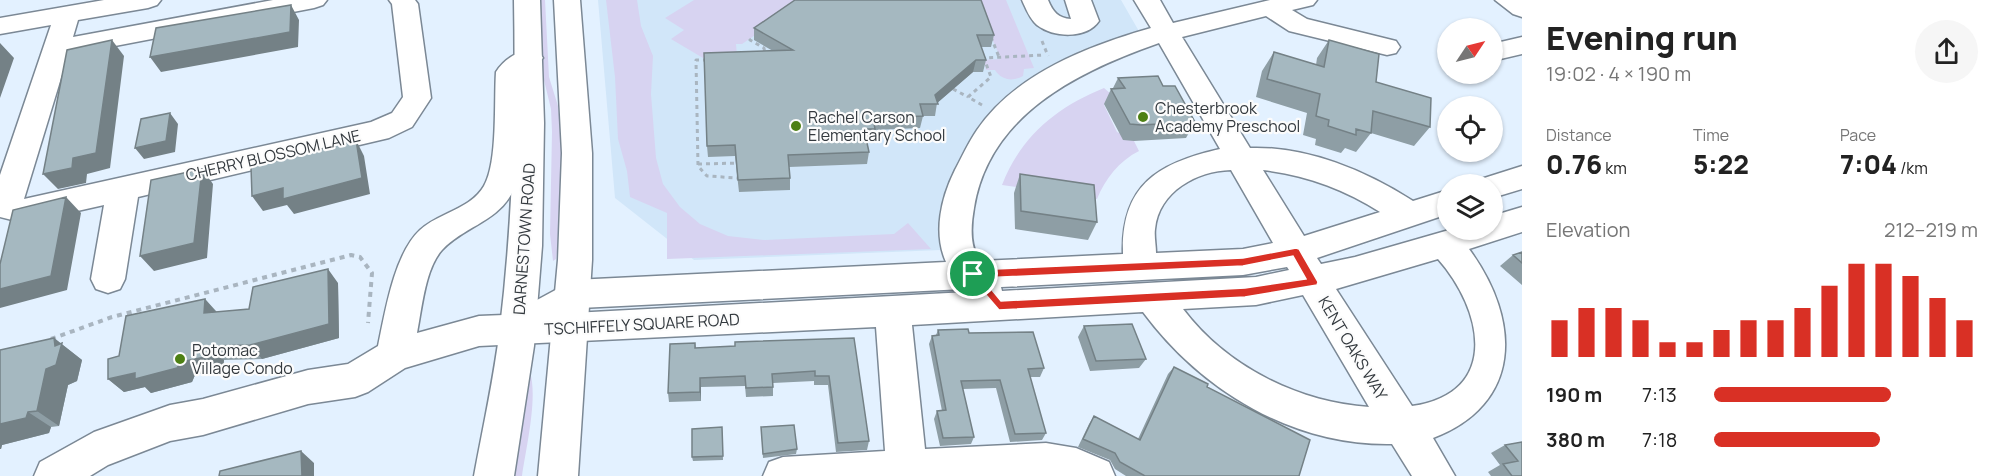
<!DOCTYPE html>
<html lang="en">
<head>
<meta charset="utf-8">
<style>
  :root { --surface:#fff; --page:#f6f6f6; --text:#222; --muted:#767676; --accent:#d93025 }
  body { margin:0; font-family:Manrope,sans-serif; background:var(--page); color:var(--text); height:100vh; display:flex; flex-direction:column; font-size:22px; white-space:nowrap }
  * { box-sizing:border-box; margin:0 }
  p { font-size:20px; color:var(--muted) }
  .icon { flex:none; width:33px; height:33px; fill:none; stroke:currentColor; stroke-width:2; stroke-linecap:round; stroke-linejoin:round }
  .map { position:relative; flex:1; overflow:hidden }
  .panel { display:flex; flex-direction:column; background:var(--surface); width:480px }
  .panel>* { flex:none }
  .needle { width:39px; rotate:55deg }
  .buttons { position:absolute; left:1437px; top:18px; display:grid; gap:12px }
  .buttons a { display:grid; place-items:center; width:66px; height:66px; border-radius:50%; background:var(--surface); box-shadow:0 2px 4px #0004; font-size:30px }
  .pin { position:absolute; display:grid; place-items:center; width:51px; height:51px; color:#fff; margin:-26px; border:3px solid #fff; border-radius:50%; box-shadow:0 2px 6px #0007 }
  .round { display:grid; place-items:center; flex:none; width:63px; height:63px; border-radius:32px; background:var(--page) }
  .overview { display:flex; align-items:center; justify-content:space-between; height:102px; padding:0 24px }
  h1 { font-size:33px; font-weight:800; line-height:45px }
  .stats { display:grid; grid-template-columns:repeat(3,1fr); gap:9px; height:102px; padding:6px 24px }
  .stats div { display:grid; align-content:center }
  .stats b { font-size:26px; font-weight:800 }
  .stats small { font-size:16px; font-weight:400 }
  .stats p { font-size:16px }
  .chart { height:168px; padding:12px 24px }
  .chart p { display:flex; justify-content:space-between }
  .chart svg { width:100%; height:108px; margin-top:6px; stroke:var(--accent); stroke-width:6 }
  ul { padding:0 24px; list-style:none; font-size:20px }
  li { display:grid; grid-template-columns:96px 72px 1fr; align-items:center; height:45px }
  li i { height:15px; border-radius:8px; background:var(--accent) }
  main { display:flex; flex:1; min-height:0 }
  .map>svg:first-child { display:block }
  .built { fill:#d1e6f9 }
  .green { fill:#d7d3f1 }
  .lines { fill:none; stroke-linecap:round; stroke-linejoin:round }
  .minor-casing { stroke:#7b8895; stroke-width:3 }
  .major-casing { stroke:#7b8895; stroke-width:3 }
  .path-far1 { stroke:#a9b5c0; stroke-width:3; stroke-dasharray:4 4; stroke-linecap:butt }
  .path { stroke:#a9b5c0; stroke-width:4; stroke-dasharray:5 5; stroke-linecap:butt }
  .minor { fill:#fff; fill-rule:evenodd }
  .major { fill:#fff; fill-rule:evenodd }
  .wall { fill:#8e9ea5 }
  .shaded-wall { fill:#748186 }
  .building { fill:#a5b8c0; stroke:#748186; stroke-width:1.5 }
  .route { fill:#d93025; stroke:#fff; stroke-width:1.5; fill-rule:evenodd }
  .poi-dot { fill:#4d8014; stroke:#fcfcfc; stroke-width:2 }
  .labels { text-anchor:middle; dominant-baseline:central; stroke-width:4.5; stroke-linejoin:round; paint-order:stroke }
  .poi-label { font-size:16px; fill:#343a3f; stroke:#fcfcfc; text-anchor:start }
  .street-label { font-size:16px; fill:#343a3f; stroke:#fcfcfc }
</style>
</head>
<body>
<main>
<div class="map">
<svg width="1522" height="476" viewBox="0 0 1522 476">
  <rect width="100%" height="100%" fill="#e3f1ff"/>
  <!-- built -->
  <path class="built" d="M598,0h523l19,33 -59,17 -91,66 -17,20 -24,46 -9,39 1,29 -247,10 -79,-62z"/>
  <!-- green -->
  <path class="green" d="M539,0h6l4,77 9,29 4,34 -4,105 -2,14 -3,2 -3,-27 2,-102 -1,-23 -8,-33z
    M606,0h31l4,26 12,30 -2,38 5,64 7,26 17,23 20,17 28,12 37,4 129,-6 14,-11 23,26 -264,10v-46l-37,-16 -3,-26 -9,-32 -3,-62z
    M694,0h112l-64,44h-6l1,12 -34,2 -32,-19 13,-9 -19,-12z
    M975,0h31l28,68 -10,1 -1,7c-10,6 -22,4 -28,-6h-9l-3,-10 18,-1z
    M1104,88l7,6 -7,11 13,27 16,7 6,12c-20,10 -34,28 -42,48l-95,-14c19,-49 55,-78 102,-97z
    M530,372c8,26 -4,76 -8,104h-10z"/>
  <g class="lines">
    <defs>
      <path id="minor" d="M104,0h57l-4,5 -9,3 -70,12 -5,17 200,-37h54l-4,5 -9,3 -246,47 -44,144 347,-77 21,-9 11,-16 -11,-93 -3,-4h26l3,4 13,94 -19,29 -23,11 -251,59 -13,82 -5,10 -12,4 -12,-4 -5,-10 13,-74 -80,18 -24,-6v-42l51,-150 -51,9v-16z
        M1022,0h26c5,12 10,18 23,19l-6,-19h26l8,21c-12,18 -45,17 -62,4 -7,-6 -11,-16 -15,-25z
        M1134,0h26l13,23 97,-23h47l-4,5 -21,5 15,9 89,22 4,6 -4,6 -9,2 -98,-24 -23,-15 -84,21 68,111c57,-2 116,23 163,53l35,-11v24l-131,44 4,6 34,-7 94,-27h43v-14l30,-9v25l-53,17c53,72 53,155 -36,189l22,38h-43l-20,-32c-100,2 -191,-54 -249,-132l-231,13 13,124 121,-6 30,5 33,14 6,14h-352l6,-14 14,-5 102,-6 -9,-124 -397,19 -74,22 -37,24 -13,5 -47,7 -105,31 -33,6 -62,24 -18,11h-56l6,-14 54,-30 76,-27 33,-6 105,-29 40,-6 30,-18c7,-33 16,-92 42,-116 18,-17 51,-21 64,-44 14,-24 10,-85 12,-114 9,-14 26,-25 43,-20l4,6 -19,17c-1,36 5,80 -10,114 -15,33 -50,37 -72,61 -17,19 -20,58 -25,83l62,-17 54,-2 -2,-4 6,-10 37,-20 372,-18c-13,-29 -5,-64 9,-92 7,-13 13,-27 22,-40 38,-56 111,-84 174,-102zM1159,43l61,106c-62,14 -99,36 -97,105l-143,7c-11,-15 -9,-36 -6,-53 15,-94 105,-137 185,-165zM1231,170l42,73 -30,6 -87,4c0,-8 -2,-17 -1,-24 4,-38 42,-58 76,-59zM1263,170c43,5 81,19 117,42l-76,24zM1438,259c45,51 63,134 -26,147l-76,-117zM1287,267l2,3 -33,7 -254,14 -1,-4 242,-12zM964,289l3,3 -394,21 7,-5zM1303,295l66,112c-71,-5 -142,-40 -186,-98l73,-4z
        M1495,0h27v17l-9,-3z
        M1522,37v17l-30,7v-17z
        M1522,166v23l-30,9v-14h-14l3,-5z"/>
      <path id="major" d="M514,0h26l4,123 -2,123 -8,100 -20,130h-40c9,-49 20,-98 26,-148 13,-109 16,-218 14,-328z
        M554,0h26l12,153v107l-14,216h-40l20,-216 4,-107z"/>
    </defs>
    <!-- minor casing -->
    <use href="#minor" class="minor-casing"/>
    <!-- major casing -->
    <use href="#major" class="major-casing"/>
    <!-- path-far1 -->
    <path class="path-far1" d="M758,35l-8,5 14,8 1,6
      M991,37l8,20
      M1042,41l6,15
      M707,60h-11l2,106 9,10 31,2
      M953,89l15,8
      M982,105l-14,-8 23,-20 -7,-19 60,-3
      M698,164l43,-1"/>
    <!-- path -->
    <path class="path" d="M51,339l61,-22 239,-62 9,2 12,16 -4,50"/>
    <!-- minor -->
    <use href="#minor" class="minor"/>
    <!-- major -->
    <use href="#major" class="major"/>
  </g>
  <!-- wall -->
  <path class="wall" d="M754,28l240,7 -3,12h-10l5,13 -3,12h-10l-36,31 -2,13h-12l-3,12 -45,2 -2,11h-6l2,11 -2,12 -78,3 1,11v12l-51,2 -4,-36 -27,1 -1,-11 66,-95 -19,-11z
    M1329,40l47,42 54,45 -16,19 -43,-13 -15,19 -11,-4 -4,5 -26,-8 1,-6 -13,-4 4,-22 -51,-16 6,-26 12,-19 42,13 1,-7z
    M1118,78l45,8 32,36 -9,16 -52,3 -11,-1 -19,-36 7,-15 2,-1z
    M1020,174l77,48 -9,18 -73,-11 -1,-36z
    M1522,252v33l-22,-19 13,-11z
    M338,283l1,55 -77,21 -38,1 -1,9 -28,6 -3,7 -41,11 -6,-6 -21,5 -16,-13 11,-23 86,-57 12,13 32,-3z
    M1084,326l62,33 -7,9 -49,3 -12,-34z
    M938,330l31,3 75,35 -4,9h-10l16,56 -4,7 -32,2 -14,-54 -33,1 11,48 -3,7 -31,2 -6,-27 3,-8h5l-13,-67 3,-8 4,-1z
    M54,338l28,22 -5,21 -9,4 -9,41 -8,1 -2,6 -47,12 -1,4h-1v-99z
    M854,338l15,103 -2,9 -31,2 -8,-67h-14v-4l-41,2v13l-27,1 -1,-11 -44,1v14l-32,1 -1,-9 27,-50 1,5 39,-2z
    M1174,367l33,20 92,89h-173l-11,-7 -5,-9 -32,-13 11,-23 5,-8 44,23 30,-65z
    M722,427l1,33 -30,1 -1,-4z
    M761,427l36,22 -1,5 -33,4z
    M1522,442v34h-31l-3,-4 12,-7 -9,-12 14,-8z"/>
  <!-- shaded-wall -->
  <path class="shaded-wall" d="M291,5l8,15 -1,27 -137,25 -11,-15z
    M112,40l12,16 -14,112 -23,6 -1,9 -28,6 -15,-15 30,-16z
    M0,43l14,15 -14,40z
    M976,60l-3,12 -37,32 -1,-9z
    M170,113l8,11 -3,28 -31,7 -9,-11z
    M356,140l8,16 6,38 -76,20 -7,-9 -24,6 -11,-15z
    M202,169l11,15 -6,74 -53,13 -14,-15z
    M66,197l15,16 -14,77 -67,18v-19z
    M328,269l10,14 1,55 -77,21 -12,-14z
    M205,299l13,15 -14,-1z
    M54,338l28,22 -5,21 -9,4 -9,41 -22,-15 9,-42 9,-23z
    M211,346l13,14 -1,9 -28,6 -3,7 -41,11 -6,-6 -21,5 -16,-13z
    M700,378l1,9v14l-1,-9z
    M28,412l23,15 -2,6 -47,12 -1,4h-1v-25z
    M301,451l13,12v13h-12z"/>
  <!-- building -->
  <path class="building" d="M795,0h186l13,35h-17l9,25h-10l-41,35 3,9h-18l3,12 -50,2 2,11h-11l5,23 -81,3 2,23 -52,2 -3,-35 -28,1 -3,-93 89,-3 -39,-22z
    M291,5l-1,27 -140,25 6,-29z
    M112,40l-16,113 -23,5 -1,10 -29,6 24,-124z
    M1329,40l50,14 -3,28 55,16 -1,29 -57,-16 -2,22 -15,-4v6l-28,-9 1,-6 -13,-4 4,-22 -53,-15 7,-27 50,15z
    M1158,76l5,10h12l20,36 -54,3 -11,-1 -19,-35 14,-1 -7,-10z
    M170,113l-4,28 -31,7 6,-29z
    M356,140l6,38 -79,21v-11l-31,8 -1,-29z
    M202,169l-8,74 -54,13 11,-76z
    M1020,174l74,11 3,37 -76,-11z
    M66,197l-15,79 -51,13v-25l13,-54z
    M1522,252v11l-9,-8z
    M328,269l1,55 -79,21 -39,1 -1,10 -29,6 -4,6 -42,11v-6l-27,6v-20l11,-3 7,-40 79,-17 -1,14 45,-4 4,-22z
    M1132,324l14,35 -50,2 -12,-35z
    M968,329l1,4 64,-1 11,36 -16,1 18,64 -31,1 -15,-54 -39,1 13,56 -31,1 -6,-27 9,-1 -14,-74 7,-1 -1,-5z
    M54,338l1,8 7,-3 -6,22 -10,4 -9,42 -9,1 -2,6 -26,6v-74z
    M854,338l15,103 -31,2 -9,-67h-14v-5l-43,3 1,13 -27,1 -1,-12 -45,2v14l-32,1 2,-49 25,-1v5l40,-2v-4z
    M1174,367l34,17 -1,3 103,53 -11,36h-154l-25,-14 -5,-9 -32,-14 11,-23 46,24z
    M794,425l3,24 -34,5 -2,-27z
    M722,427l1,29 -31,1v-28z
    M1522,442v34h-10l-9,-12 15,-3 -13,-16z
    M301,451l1,25h-83l1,-5z"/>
  <!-- route -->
  <path class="route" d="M1296,248l3,1 19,33 -1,3 -72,12 -246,13 -31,-36 5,-4 270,-12zM1293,256l13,23 -61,9 -244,13 -19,-23 261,-12z"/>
  <!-- markers -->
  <g class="poi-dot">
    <circle cx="1143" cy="117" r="6"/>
    <circle cx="796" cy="126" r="6"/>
    <circle cx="180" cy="359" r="6"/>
  </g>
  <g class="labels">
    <!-- poi labels -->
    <g class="poi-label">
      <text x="1155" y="108">Chesterbrook<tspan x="1155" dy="18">Academy Preschool</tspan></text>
      <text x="808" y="117">Rachel Carson<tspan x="808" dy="18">Elementary School</tspan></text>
      <text x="192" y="350">Potomac<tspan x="192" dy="18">Village Condo</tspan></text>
    </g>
    <!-- street labels -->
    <g class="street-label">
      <text transform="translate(273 155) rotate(-13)">CHERRY BLOSSOM LANE</text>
      <text transform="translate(524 239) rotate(-86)">DARNESTOWN ROAD</text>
      <text transform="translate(642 324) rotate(-3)">TSCHIFFELY SQUARE ROAD</text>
      <text transform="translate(1353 348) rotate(59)">KENT OAKS WAY</text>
    </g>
  </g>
</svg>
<div class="buttons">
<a><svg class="needle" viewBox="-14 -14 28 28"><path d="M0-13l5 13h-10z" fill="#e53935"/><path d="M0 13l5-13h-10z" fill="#767676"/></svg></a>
<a><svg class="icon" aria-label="locate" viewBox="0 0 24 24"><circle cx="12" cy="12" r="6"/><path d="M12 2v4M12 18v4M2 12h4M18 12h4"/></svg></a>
<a><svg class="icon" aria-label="layers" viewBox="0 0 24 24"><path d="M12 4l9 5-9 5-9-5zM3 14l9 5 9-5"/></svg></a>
</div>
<div class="pin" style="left:973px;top:274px;background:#1e9e55"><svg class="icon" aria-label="arrive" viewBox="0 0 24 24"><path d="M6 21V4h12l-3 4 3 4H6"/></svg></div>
</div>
<section class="panel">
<div class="overview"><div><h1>Evening run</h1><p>19:02 · 4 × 190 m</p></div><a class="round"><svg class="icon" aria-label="share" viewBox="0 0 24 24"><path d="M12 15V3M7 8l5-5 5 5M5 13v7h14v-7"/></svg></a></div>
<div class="stats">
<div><p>Distance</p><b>0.76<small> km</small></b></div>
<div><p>Time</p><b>5:22</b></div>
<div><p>Pace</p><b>7:04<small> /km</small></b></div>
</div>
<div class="chart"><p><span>Elevation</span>212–219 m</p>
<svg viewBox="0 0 160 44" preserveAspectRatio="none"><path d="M5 44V29M15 44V24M25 44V24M35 44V29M45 44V38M55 44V38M65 44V33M75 44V29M85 44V29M95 44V24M105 44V15M115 44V6M125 44V6M135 44V11M145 44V20M155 44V29"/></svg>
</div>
<ul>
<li><b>190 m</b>7:13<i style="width:67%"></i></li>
<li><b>380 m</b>7:18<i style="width:63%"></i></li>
</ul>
</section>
</main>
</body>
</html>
